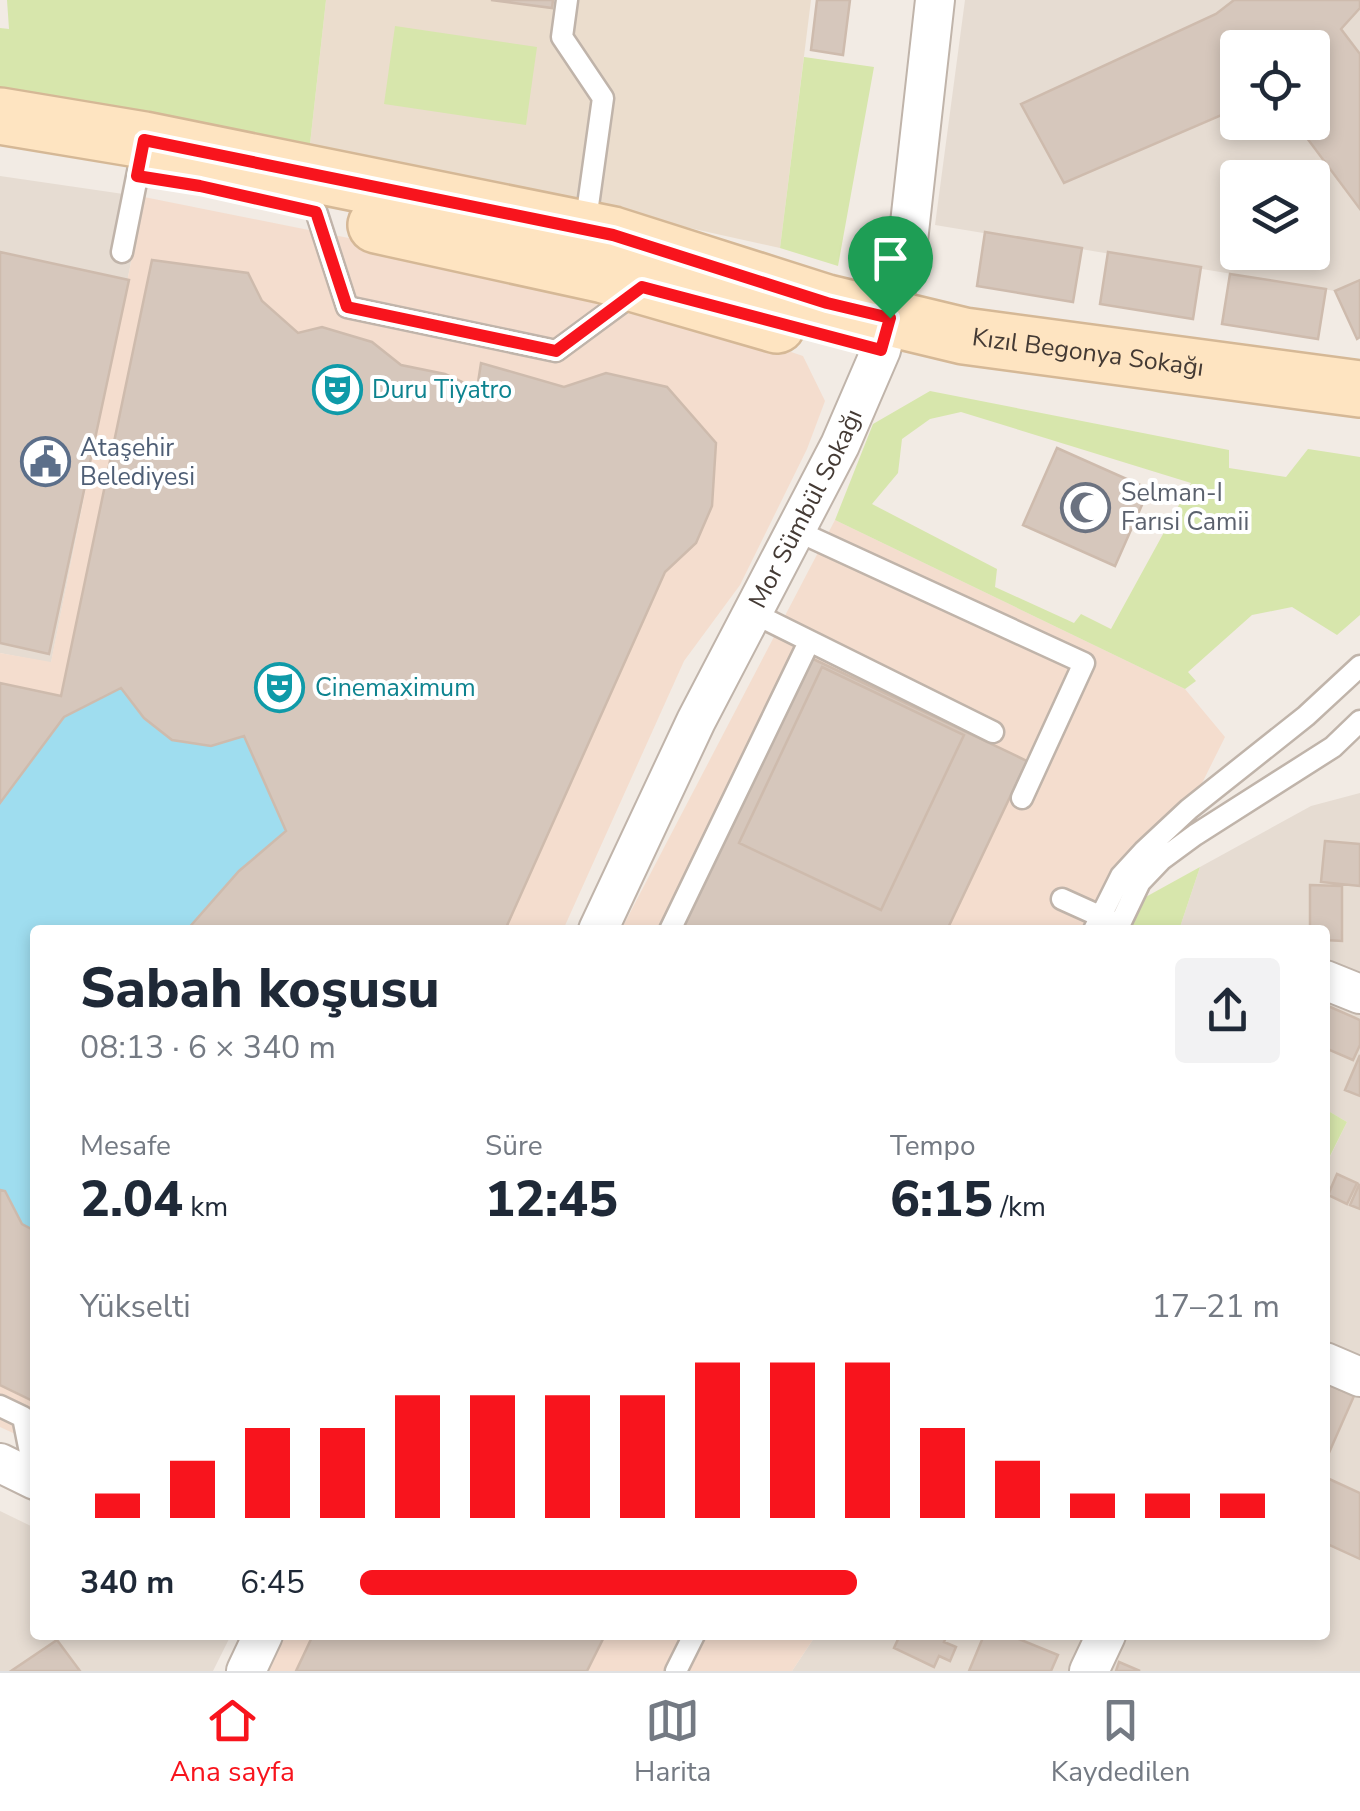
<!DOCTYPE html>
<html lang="tr">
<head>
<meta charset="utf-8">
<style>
  :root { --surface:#fff; --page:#f2f2f3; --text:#1f2937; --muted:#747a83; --line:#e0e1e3; --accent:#f8141d }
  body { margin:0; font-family:"Nunito Sans",sans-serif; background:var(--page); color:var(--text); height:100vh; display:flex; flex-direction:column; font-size:38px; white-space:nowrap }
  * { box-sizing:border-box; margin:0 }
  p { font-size:32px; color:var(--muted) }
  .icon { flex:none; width:55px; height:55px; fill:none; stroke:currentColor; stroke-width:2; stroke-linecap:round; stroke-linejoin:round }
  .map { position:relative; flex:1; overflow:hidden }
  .side { position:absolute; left:30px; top:925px; width:1300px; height:715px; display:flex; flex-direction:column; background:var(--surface); border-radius:10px; box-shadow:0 5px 15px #0003 }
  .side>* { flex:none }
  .fabs { position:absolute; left:1220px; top:30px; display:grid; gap:20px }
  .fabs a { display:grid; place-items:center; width:110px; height:110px; border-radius:10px; background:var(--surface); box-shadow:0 5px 15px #0003; font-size:50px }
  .pin { position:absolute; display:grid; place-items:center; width:85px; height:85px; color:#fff; margin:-102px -42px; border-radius:50% 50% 50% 0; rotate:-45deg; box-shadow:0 0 10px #0007 }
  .pin .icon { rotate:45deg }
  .round { display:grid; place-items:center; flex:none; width:105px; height:105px; border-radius:10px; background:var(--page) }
  .summary { display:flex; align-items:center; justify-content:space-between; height:170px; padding:0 50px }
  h1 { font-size:55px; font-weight:800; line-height:75px }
  .figures { display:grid; grid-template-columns:repeat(3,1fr); gap:15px; height:170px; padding:10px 50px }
  .figures div { display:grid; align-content:center }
  .figures b { font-size:50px; font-weight:800 }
  .figures small { font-size:28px; font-weight:400 }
  .figures p { font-size:28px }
  .chart { height:280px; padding:20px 50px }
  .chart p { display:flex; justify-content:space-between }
  .chart svg { width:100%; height:180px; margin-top:10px; stroke:var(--accent); stroke-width:6 }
  ul { padding:0 50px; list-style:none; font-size:32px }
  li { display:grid; grid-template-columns:160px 120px 1fr; align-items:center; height:75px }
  li i { height:25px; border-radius:12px; background:var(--accent) }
  .dock { display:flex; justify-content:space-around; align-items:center; height:140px; border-top:2px solid var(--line); background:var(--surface); font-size:28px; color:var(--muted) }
  .dock a { display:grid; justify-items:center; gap:5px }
  .dock .active { color:var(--accent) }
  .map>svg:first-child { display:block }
  .residential { fill:#e6dcd2; fill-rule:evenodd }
  .commercial { fill:#f4ddce }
  .education { fill:#ebddcd }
  .green { fill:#d7e6ac; fill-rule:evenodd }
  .water { fill:#9fddef }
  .building { fill:#d6c7bc; stroke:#cebbad; stroke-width:2.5 }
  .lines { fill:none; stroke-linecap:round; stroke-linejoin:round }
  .lane-casing { stroke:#c0b4aa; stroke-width:25 }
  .street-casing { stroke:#c0b4aa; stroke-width:42 }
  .secondary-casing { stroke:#d5b896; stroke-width:60 }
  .lane { stroke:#fff; stroke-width:20 }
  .street { stroke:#fff; stroke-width:38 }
  .secondary { stroke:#fee4c1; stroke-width:55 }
  .route-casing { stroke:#fff; stroke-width:20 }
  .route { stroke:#f8141d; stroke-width:12 }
  .labels { text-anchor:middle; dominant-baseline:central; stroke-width:8; stroke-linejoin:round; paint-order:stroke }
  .street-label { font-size:25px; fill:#443a34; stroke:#fff }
  .culture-label { font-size:25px; fill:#0d838f; stroke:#fff; text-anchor:start }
  .service-label { font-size:25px; fill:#4e5e75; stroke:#fff; text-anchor:start }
  .worship-label { font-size:25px; fill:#5b616d; stroke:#fff; text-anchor:start }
</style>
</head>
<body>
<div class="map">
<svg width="1360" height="1671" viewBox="0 0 1360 1671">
  <rect width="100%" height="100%" fill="#f2ebe4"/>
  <!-- residential -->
  <path class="residential" d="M965,0h395v280l-25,11 -400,-66zM1238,48h74v74h-74zM1238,178h74v74h-74z
    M0,176l144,21 -93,466 -51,-10z
    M1360,793v878h-568l24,-36h509v-468l22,-45 -22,-13v-179h-146l21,-63 111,-61z
    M0,1511l35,17v107h196l-18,36h-213z"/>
  <!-- commercial -->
  <path class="commercial" d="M144,197l459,92 200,67 22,45 -18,48 -67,136 -56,76 -121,269h-528v513l-35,-16v-774l51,9z
    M835,520l350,169 40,48 -96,193h-508z
    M283,1635h533l-24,36h-526z"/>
  <!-- education -->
  <path class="education" d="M326,0h485l-31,248 -470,-104z"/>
  <!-- green -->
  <path class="green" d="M7,0h319l-16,144 -310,-52v-64l9,1z
    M395,26l142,21 -11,78 -142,-21z
    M804,57l70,10 -36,199 -58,-18z
    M930,391l299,59v18l57,9 22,-28 52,8v158l-23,20 -45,-28 -40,8 -64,57 8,9 -11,8 -350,-169 38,-96zM961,412l230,71 -80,146 -30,-15 -7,9 -79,-36 2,-18 -125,-65 26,-31 4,-34 28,-20z
    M1200,867l-21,63h-50l13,-31z
    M1325,1109l22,13 -22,44z"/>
  <!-- water -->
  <path class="water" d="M121,688c39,51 58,68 123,48l42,95 -47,40 -52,59h-152v301l-13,-7 -17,-33 -5,-1v-387l64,-86z"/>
  <!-- building -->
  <path class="building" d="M491,0h62l-1,8z
    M817,0h33l-7,55 -32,-5z
    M1234,0h126v8l-19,21 19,25v155l-65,-87h17v-74h-74v60l-174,75 -43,-79 195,-90z
    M985,232l97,16 -9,54 -96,-16z
    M0,252l129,28 -80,374 -49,-11z
    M1108,252l93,15 -8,52 -93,-15z
    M152,260l96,13 14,28 36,32 24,-6 50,15 29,23 44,9 32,15 4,-26 83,24 42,-14 61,14 49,56 -4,63 -16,37 -31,29 -160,358h-318l52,-59 47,-40 -42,-95 -33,10 -39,-6 -28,-22 -23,-30 -57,29 -64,86v-120l61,13z
    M1230,274l96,15 -8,50 -96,-15z
    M1360,280v57l-3,2 -22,-48z
    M1057,448l92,41 -34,77 -92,-41z
    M807,656l220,105 -80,169h-271z
    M822,667l142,68 -83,175 -142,-67z
    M1325,841l35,3v42l-39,-4z
    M1310,885l32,1v55l-17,-1v-10h-15z
    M1328,1006l32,14v25l-7,15 -28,-12z
    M1360,1055v41l-15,-6z
    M1337,1174l20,9 -10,21 -19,-9z
    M1359,1185l1,1v23l-10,-4z
    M0,1190l5,1 17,33 13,7v171l-35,-17z
    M1325,1383l29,13 -26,59 -3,-1z
    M1327,1478l33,15v66l-35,-16z
    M313,1635h292l-18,36h-291z
    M313,1635h292l-18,36h-291z
    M900,1635h47l-3,7 12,5 -6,14 -11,-5 -5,11 -40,-19z
    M984,1635h25l49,20 -7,16h-82z
    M57,1640l23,31h-69z
    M1119,1662l21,9h-24z"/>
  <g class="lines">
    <defs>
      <path id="lane" d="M567,0l-5,37 41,61 -18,129
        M316,211l31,96 209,44 80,-59
        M122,252l22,-110
        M795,530l289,133 -62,135
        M753,613l240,119
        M1062,899l51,23
        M670,930l139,-288
        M1094,930l27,-54 23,-25 45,-42 117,-93 54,-50
        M1117,930l23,-48 21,-22 34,-25 138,-88 27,-26
        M0,1406l23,11 12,60
        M676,1671l18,-36"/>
      <g id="street">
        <path id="s1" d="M598,930l98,-209 144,-276 41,-95 27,-109 27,-241"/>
        <path d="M1325,980l35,14"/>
        <path d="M1325,1362l35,15"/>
        <path d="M0,1463l35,17"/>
        <path d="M246,1671l17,-36"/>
        <path d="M1089,1671l17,-36"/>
      </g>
      <g id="secondary">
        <path id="s2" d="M0,116l144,24 469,95 214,68 137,33 396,53"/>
        <path d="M376,225l228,50 173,50"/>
      </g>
    </defs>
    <!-- lane casing -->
    <use href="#lane" class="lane-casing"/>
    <!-- street casing -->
    <use href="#street" class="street-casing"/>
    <!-- secondary casing -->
    <use href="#secondary" class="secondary-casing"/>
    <!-- lane -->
    <use href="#lane" class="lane"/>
    <!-- street -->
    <use href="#street" class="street"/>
    <!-- secondary -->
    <use href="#secondary" class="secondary"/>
  </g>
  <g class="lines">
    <defs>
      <path id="route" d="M144,140l469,95 214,68 63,15 -9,32 -239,-63 -86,64 -209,-44 -31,-95 -116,-26 -63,-10z"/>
    </defs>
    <!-- route casing -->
    <use href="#route" class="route-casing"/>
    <!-- route -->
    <use href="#route" class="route"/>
  </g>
  <!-- icons -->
  <defs>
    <symbol id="theatre-ring" viewBox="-11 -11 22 22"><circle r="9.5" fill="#fff" stroke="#0f9aa8" stroke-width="1.5"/><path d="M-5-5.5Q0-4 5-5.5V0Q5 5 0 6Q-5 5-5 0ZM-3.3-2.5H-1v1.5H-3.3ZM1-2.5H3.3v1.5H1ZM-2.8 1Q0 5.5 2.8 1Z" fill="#0f9aa8"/></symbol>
    <symbol id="civic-ring" viewBox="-11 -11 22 22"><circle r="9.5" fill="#fff" stroke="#5c6f8a" stroke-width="1.5"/><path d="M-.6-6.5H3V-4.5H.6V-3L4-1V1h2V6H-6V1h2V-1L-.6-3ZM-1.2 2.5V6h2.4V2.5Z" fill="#5c6f8a"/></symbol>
    <symbol id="mosque-ring" viewBox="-11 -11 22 22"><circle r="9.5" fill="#fff" stroke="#6b7280" stroke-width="1.5"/><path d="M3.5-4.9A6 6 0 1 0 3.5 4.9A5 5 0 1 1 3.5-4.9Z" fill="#6b7280"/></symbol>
  </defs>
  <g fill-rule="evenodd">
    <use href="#theatre-ring" x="310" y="362" width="55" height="55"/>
    <use href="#civic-ring" x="18" y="434" width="55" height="55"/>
    <use href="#mosque-ring" x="1058" y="480" width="55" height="55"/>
    <use href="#theatre-ring" x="252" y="660" width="55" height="55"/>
  </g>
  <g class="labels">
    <!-- street labels -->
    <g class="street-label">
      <text stroke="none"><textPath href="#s2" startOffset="1115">Kızıl Begonya Sokağı</textPath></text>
      <text stroke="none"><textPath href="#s1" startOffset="470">Mor Sümbül Sokağı</textPath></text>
    </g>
    <!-- culture labels -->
    <g class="culture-label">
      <text x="372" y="390">Duru Tiyatro</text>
      <text x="315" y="688">Cinemaximum</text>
    </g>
    <!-- service labels -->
    <g class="service-label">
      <text x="80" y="448">Ataşehir<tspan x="80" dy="29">Belediyesi</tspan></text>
    </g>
    <!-- worship labels -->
    <g class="worship-label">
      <text x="1121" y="493">Selman-I<tspan x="1121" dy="29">Farısi Camii</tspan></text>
    </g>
  </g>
</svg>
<div class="fabs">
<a><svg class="icon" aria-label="locate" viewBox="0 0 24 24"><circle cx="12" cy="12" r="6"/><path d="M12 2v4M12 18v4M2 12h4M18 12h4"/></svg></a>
<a><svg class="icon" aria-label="layers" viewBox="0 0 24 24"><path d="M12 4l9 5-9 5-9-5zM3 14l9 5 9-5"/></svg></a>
</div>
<div class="pin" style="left:890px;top:318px;background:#1e9e55"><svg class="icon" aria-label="arrive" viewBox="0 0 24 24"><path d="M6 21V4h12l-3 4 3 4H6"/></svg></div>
<section class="side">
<div class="summary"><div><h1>Sabah koşusu</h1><p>08:13 · 6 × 340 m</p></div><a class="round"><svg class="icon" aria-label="share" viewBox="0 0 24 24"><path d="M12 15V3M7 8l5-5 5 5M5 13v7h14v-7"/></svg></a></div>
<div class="figures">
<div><p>Mesafe</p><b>2.04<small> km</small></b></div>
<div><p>Süre</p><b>12:45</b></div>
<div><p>Tempo</p><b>6:15<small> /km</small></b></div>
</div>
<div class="chart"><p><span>Yükselti</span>17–21 m</p>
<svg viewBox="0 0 160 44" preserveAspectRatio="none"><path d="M5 44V38M15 44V30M25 44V22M35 44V22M45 44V14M55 44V14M65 44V14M75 44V14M85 44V6M95 44V6M105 44V6M115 44V22M125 44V30M135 44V38M145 44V38M155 44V38"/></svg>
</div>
<ul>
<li><b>340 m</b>6:45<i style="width:54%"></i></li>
</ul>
</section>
</div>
<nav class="dock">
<a class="active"><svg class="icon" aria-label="home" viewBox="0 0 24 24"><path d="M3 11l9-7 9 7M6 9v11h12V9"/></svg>Ana sayfa</a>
<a><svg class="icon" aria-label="map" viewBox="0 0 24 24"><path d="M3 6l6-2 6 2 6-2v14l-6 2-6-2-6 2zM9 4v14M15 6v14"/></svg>Harita</a>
<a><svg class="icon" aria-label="saved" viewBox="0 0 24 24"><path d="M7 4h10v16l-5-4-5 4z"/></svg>Kaydedilen</a>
</nav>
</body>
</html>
